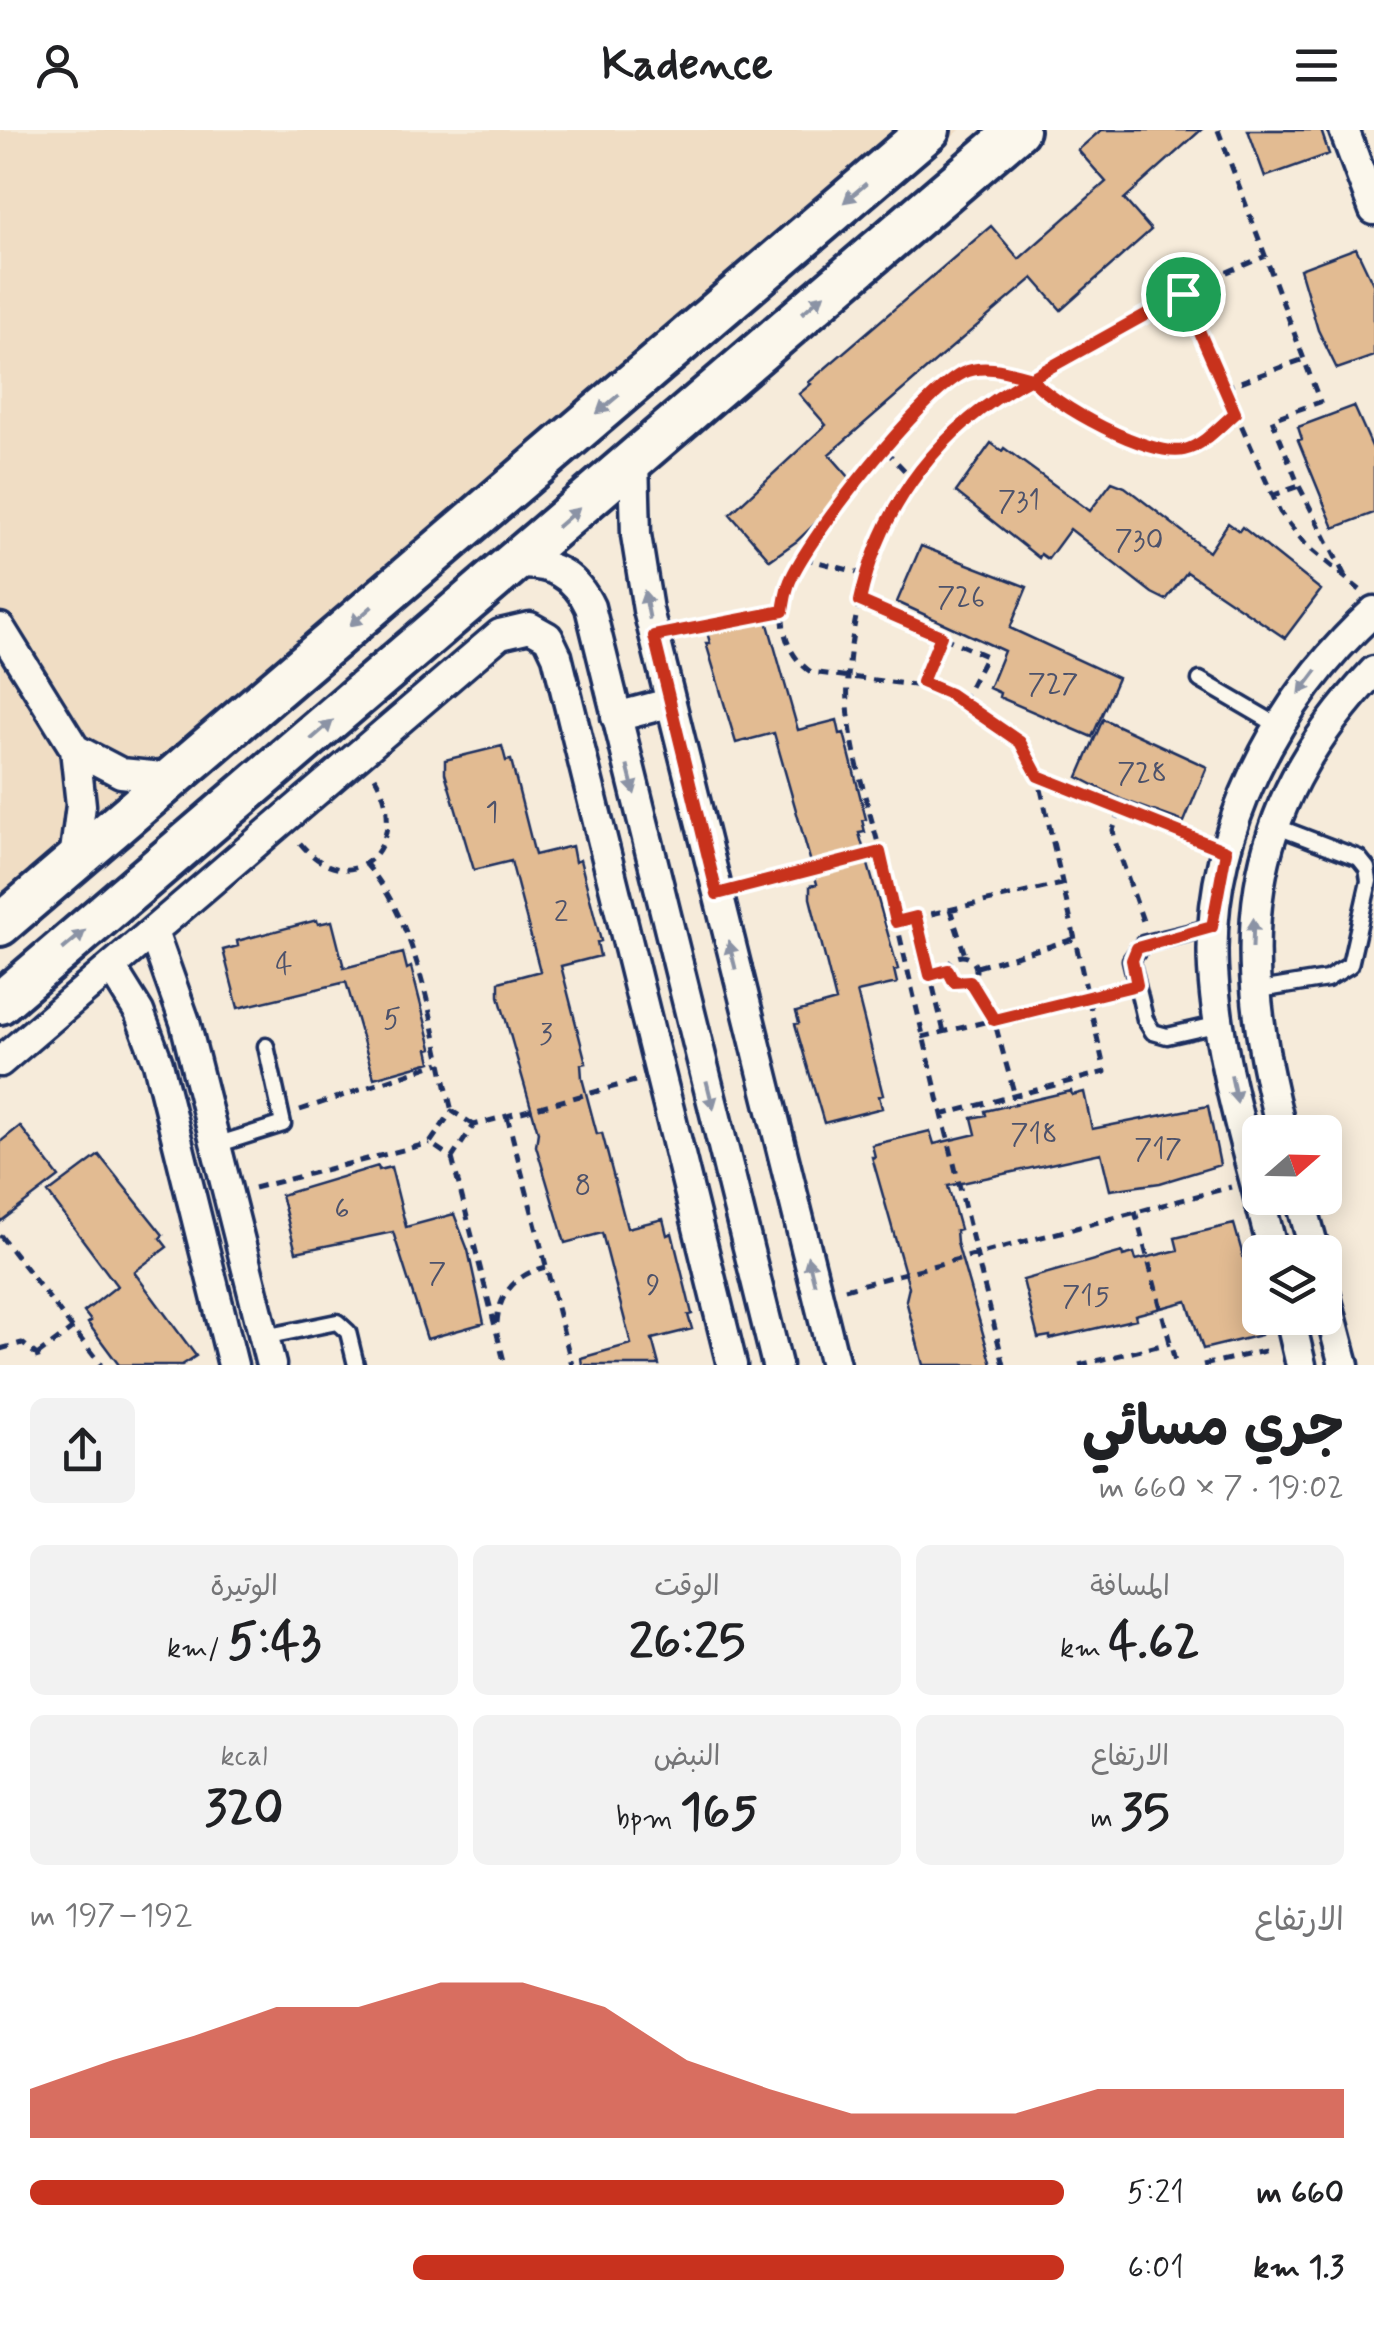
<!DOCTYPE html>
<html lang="ar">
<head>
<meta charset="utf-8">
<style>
  :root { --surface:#fff; --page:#f2f2f2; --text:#202124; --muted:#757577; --accent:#c8321e }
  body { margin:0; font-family:Mynerve,"Playpen Sans Arabic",sans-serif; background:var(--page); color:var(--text); direction:rtl; height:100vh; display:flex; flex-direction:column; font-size:38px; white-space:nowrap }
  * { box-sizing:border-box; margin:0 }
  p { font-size:32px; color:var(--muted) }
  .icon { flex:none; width:55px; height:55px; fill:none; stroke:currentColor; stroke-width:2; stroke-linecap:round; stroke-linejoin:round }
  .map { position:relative; height:1235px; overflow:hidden; direction:ltr }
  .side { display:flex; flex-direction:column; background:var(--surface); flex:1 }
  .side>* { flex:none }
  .needle { width:65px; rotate:70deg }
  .fabs { position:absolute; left:1242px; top:985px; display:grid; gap:20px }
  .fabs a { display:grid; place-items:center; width:100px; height:100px; border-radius:15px; background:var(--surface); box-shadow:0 5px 25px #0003; font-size:50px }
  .pin { position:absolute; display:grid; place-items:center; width:85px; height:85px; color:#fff; margin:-42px; border:5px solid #fff; border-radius:50%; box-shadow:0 2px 10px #0007 }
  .round { display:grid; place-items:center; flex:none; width:105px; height:105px; border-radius:15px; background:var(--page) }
  .overview { display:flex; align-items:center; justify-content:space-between; height:170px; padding:0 30px }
  h1 { font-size:55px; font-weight:700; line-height:75px }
  .metrics { display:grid; grid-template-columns:repeat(3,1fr); gap:15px; height:170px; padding:10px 30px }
  .metrics div { display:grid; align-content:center; border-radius:15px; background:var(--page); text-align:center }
  .metrics b { font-size:50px; font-weight:700 }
  .metrics small { font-size:28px; font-weight:400 }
  .metrics p { font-size:28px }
  .chart { height:280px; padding:20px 30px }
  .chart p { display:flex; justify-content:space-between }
  .chart svg { width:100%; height:180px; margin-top:10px; fill:var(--accent); opacity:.7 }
  ul { padding:0 30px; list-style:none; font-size:32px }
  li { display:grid; grid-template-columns:160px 120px 1fr; align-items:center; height:75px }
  li i { height:25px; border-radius:12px; background:var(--accent) }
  header { display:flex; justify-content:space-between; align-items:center; height:130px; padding:0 30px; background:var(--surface); font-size:45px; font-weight:700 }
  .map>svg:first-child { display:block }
  .built { fill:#f0ddc4 }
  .building { fill:#e2bb92; stroke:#1b2f5e; stroke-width:2.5 }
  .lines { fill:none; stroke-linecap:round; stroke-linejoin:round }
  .lane-casing { stroke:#1b2f5e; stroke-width:21 }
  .street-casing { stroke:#1b2f5e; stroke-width:35 }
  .secondary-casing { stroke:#1b2f5e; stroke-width:48 }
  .path { stroke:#1b2f5e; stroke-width:5; stroke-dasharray:10 8; stroke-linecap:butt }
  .lane { stroke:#fbf7ec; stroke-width:14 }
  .street { stroke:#fbf7ec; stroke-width:28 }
  .secondary { stroke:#fbf7ec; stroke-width:40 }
  .oneway { fill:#8b93a5 }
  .route-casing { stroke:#fff; stroke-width:20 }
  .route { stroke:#c8321e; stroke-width:12 }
  .labels { text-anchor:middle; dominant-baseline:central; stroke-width:10; stroke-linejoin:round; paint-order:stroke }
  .number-label { font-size:30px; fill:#4d526b }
</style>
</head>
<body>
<header><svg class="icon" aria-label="menu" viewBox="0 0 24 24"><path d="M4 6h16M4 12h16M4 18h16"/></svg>Kadence<svg class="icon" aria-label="person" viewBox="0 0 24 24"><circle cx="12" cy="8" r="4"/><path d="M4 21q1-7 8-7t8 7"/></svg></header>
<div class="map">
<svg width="1374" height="1235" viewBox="0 0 1374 1235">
  <rect width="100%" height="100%" fill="#f6ebda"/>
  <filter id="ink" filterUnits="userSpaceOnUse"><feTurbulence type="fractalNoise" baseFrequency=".01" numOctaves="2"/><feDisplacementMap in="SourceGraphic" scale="20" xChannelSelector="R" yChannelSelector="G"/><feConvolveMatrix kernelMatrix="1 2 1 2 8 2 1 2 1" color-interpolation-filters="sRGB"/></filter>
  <g filter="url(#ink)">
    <!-- built -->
    <path class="built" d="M0,0h960l-960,816z"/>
    <!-- building -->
    <path class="building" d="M1101,0h100l-77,69 27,31 -90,80 -28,-32 -89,76 -115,100 27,31 -59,56 -27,19 -40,-46 96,-89 -27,-31 12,-10 -2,-2 182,-156 28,33 87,-77 -28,-32z
      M1248,0h73l8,24 -64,23z
      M1356,118l18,38v70l-37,13 -19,-39 -18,-61z
      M1354,276l20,45v62l-40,15 -36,-88 4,-1 -4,-12z
      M991,313l11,8 2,-3 86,63 22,-29 13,5 84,65 19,-29 11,8 3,-4 79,63 -36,48 -98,-66 -21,28 -14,-7 -82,-64 -22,30 -7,-5 -2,4 -83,-66z
      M921,416l106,41 -17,41 108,50 -26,59 -93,-40 1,-4 -11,-5 15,-37 -107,-49z
      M766,487l32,113 39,-10 3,14 4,-1 22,86 -4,1 3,12 -6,1 39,136 -4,1 3,13 -40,9 26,103 -4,1 3,12 -58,15 -29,-99 4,-1 -3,-11 40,-11 -26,-103v-12l7,-2 -43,-151 -38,10 -30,-100h4l-3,-11z
      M1103,589l104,48 -23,55 -61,-22 -45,-23z
      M502,616l4,15 5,-1 24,95 37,-9 3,16 5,-2 21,81 -4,1 3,14 -39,10 25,97 -5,1 1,14 15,56 5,-1 25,95 36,-9 4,16 5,-2 20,81 -4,1 4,14 -40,10 7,26h-77l-1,-7 50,-14 -29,-111 -37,10 -29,-97 2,-14 -39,-136v-14l41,-11 -29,-110 -37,9 -29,-97v-13z
      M317,790l1,4 14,-3 12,47 59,-15 4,16 4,-2 21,81 -4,1 3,13 -57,16 -28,-96 -108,26 -15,-58 15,-4 -1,-5z
      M1071,961l1,4 12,-3 8,37 116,-23 12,59 -60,18 -50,7 -9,-37 -153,33 12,43 -4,1 1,13 35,122h-69l-17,-65 3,-13 -37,-130h3l-3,-12 58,-14 4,13 42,-10 -4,-16 14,-3 -1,-4z
      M20,996l39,51 -59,45v-80z
      M99,1025l64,80 -3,3 7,9 -33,25 62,84 -14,9h-63l-31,-42 3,-2 -7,-9 33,-26 -69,-93z
      M378,1036l1,4 12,-3 15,60 48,-13 14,36 16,73 -57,16 -34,-107 -97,20 -15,-57z
      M1234,1094l28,99 -1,12 -58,14 -16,-48 -52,14 1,4 -86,20v-3l-12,2 -15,-58 99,-28 1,4 11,-3 2,7 42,-10 -3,-12z"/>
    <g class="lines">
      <defs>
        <path id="lane" d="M1200,550l79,46
          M1213,797l-70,17 -12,16 14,59 8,13 14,4 53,-12
          M1254,861l73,-12 23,-14 19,-84 -2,-13 -8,-10 -84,-32
          M216,1015l67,-21 -17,-78
          M264,1207l73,-15 11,10 8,33"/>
        <path id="street" d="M1344,0l30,80
          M634,329l2,76 12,75 187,755
          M514,435c36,-4 61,10 76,42l187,758
          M0,498l75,121 6,56 -7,55
          M616,587l53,-14
          M75,619l46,24 51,5
          M153,802l32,90 86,343
          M111,837l28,45 19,51 75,302
          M0,932l500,-428 30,-7 18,10 9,19 175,709
          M1282,1002c-47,-182 -44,-317 92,-461
          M1300,1068l15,54
          M1273,1122c-22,-91 -55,-189 -60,-283 -7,-136 64,-269 161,-358
          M1325,1163l19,72
          M1290,1188l11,47"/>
        <path id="secondary" d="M0,795l929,-795
          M0,873l1018,-873"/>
      </defs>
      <!-- lane casing -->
      <use href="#lane" class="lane-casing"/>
      <!-- street casing -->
      <use href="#street" class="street-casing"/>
      <!-- secondary casing -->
      <use href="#secondary" class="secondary-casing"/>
      <!-- path -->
      <path class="path" d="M1218,0l102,272 -48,17 27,67 48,94
        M1183,164l97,218 26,33 54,45
        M1224,258l80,-29
        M885,320l28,29
        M1271,366l28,-10
        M803,428l65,17
        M860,471l126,55 -24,46
        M678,501l105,-20
        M922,553l19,-47
        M1039,646l161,65
        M1121,679l-8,21 2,11 29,83
        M300,713c52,63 114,1 75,-66
        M365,733c57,65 66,166 87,248
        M743,757l137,-35
        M950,779l15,46
        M916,787l28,115
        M896,792l166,-38
        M948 840a14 14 0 1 1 28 0a14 14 0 1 1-28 0Z
        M977,837l97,-28
        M970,851l24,39 21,76
        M922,907l197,-47
        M300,980l140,-47
        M941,985l164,-43 -67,-296 -18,-34 -83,-54 -126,-16c-29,-20 -34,-57 -22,-89 16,-43 57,-82 84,-118 23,-31 56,-76 91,-92 17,-8 51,-6 67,5 10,7 17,20 27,27 22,15 104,51 128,45 18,-5 35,-25 49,-37
        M507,986l65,249
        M474,995l-22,-14 -22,32 22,15 22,-33 161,-44
        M452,1028l53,207
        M254,1058l176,-45
        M1135,1081l41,154
        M0,1105l101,130
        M845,1159l386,-102
        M497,1193c2,-31 20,-49 49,-56
        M0,1219l22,-6 15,12 3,10
        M37,1225l36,-27
        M1004,1235c-41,-164 -82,-329 -119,-494 -14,-61 -41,-130 -37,-193 6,-110 57,-214 146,-279l209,-117 63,-26
        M1079,1235l91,-22
        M1203,1235l66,-15"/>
      <!-- lane -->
      <use href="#lane" class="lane"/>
      <!-- street -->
      <use href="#street" class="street"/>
      <!-- secondary -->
      <use href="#secondary" class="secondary"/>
    </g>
    <!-- one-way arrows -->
    <defs><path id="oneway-solid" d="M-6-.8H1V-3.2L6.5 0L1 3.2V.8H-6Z" transform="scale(2.5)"/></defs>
    <g class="oneway">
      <use href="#oneway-solid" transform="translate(855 63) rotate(140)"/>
      <use href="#oneway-solid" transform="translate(813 174) rotate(-41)"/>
      <use href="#oneway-solid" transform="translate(608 274) rotate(140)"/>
      <use href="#oneway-solid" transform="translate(568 388) rotate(-41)"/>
      <use href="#oneway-solid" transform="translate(647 475) rotate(-101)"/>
      <use href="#oneway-solid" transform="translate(361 486) rotate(139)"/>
      <use href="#oneway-solid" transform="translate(1308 552) rotate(127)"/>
      <use href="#oneway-solid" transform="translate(322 600) rotate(-41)"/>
      <use href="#oneway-solid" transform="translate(631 650) rotate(76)"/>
      <use href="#oneway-solid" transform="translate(1253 803) rotate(-88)"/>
      <use href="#oneway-solid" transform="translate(74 810) rotate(-40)"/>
      <use href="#oneway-solid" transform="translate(732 825) rotate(-104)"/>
      <use href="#oneway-solid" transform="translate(1234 959) rotate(78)"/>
      <use href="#oneway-solid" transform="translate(710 965) rotate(76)"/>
      <use href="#oneway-solid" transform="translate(811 1140) rotate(-104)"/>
    </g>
  </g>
  <g class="lines" filter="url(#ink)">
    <defs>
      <path id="route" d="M1183,164l-152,84c-22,-6 -46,-15 -68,-5 -41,20 -155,164 -173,208 -4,9 -5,19 -7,30l-129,25 63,258 163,-42 16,70 20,-5 14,58 18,-5 6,12 16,-1 24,39 143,-35 -5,-25 5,-12 75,-21 14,-76 -188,-75 -18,-34 -70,-48 -28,-12 19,-46 -81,-35c21,-98 83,-177 171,-223 22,27 119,80 153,72 19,-4 37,-25 51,-37l-52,-119"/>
    </defs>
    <!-- route casing -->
    <use href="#route" class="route-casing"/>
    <!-- route -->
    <use href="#route" class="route"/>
  </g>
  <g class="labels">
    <!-- number labels -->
    <g class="number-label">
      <text x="1019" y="371">731</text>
      <text x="1139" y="410">730</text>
      <text x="961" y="467">726</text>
      <text x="1053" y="554">727</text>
      <text x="1142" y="643">728</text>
      <text x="492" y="682">1</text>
      <text x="561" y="782">2</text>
      <text x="284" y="834">4</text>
      <text x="392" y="889">5</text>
      <text x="546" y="904">3</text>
      <text x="1034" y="1004">718</text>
      <text x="1158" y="1019">717</text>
      <text x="583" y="1055">8</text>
      <text x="342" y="1079">6</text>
      <text x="437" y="1143">7</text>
      <text x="653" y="1155">9</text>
      <text x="1086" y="1166">715</text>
    </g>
  </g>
</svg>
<div class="fabs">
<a><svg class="needle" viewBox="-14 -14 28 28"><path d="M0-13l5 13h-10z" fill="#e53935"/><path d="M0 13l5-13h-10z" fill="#757577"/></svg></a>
<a><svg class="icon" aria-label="layers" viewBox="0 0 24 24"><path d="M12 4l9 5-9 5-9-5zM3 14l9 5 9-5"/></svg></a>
</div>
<div class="pin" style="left:1183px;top:164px;background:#1e9e55"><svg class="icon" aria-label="arrive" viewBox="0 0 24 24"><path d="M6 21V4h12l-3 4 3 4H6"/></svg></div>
</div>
<section class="side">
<div class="overview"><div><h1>جري مسائي</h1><p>19:02 · 7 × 660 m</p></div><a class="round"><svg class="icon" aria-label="share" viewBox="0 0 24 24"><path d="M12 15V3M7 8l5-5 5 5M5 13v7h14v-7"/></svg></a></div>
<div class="metrics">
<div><p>المسافة</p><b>4.62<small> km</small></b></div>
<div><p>الوقت</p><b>26:25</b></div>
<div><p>الوتيرة</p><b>5:43<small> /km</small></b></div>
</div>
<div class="metrics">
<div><p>الارتفاع</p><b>35<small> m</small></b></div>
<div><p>النبض</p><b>165<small> bpm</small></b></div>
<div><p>kcal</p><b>320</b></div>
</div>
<div class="chart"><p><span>الارتفاع</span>192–197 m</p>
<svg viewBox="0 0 160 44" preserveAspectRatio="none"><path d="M0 44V32L10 25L20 19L30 12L40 12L50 6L60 6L70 12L80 25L90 32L100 38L110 38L120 38L130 32L140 32L150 32L160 32V44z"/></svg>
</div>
<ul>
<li><b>660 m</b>5:21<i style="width:100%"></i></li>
<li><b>1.3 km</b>6:01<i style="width:63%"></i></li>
</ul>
</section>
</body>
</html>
